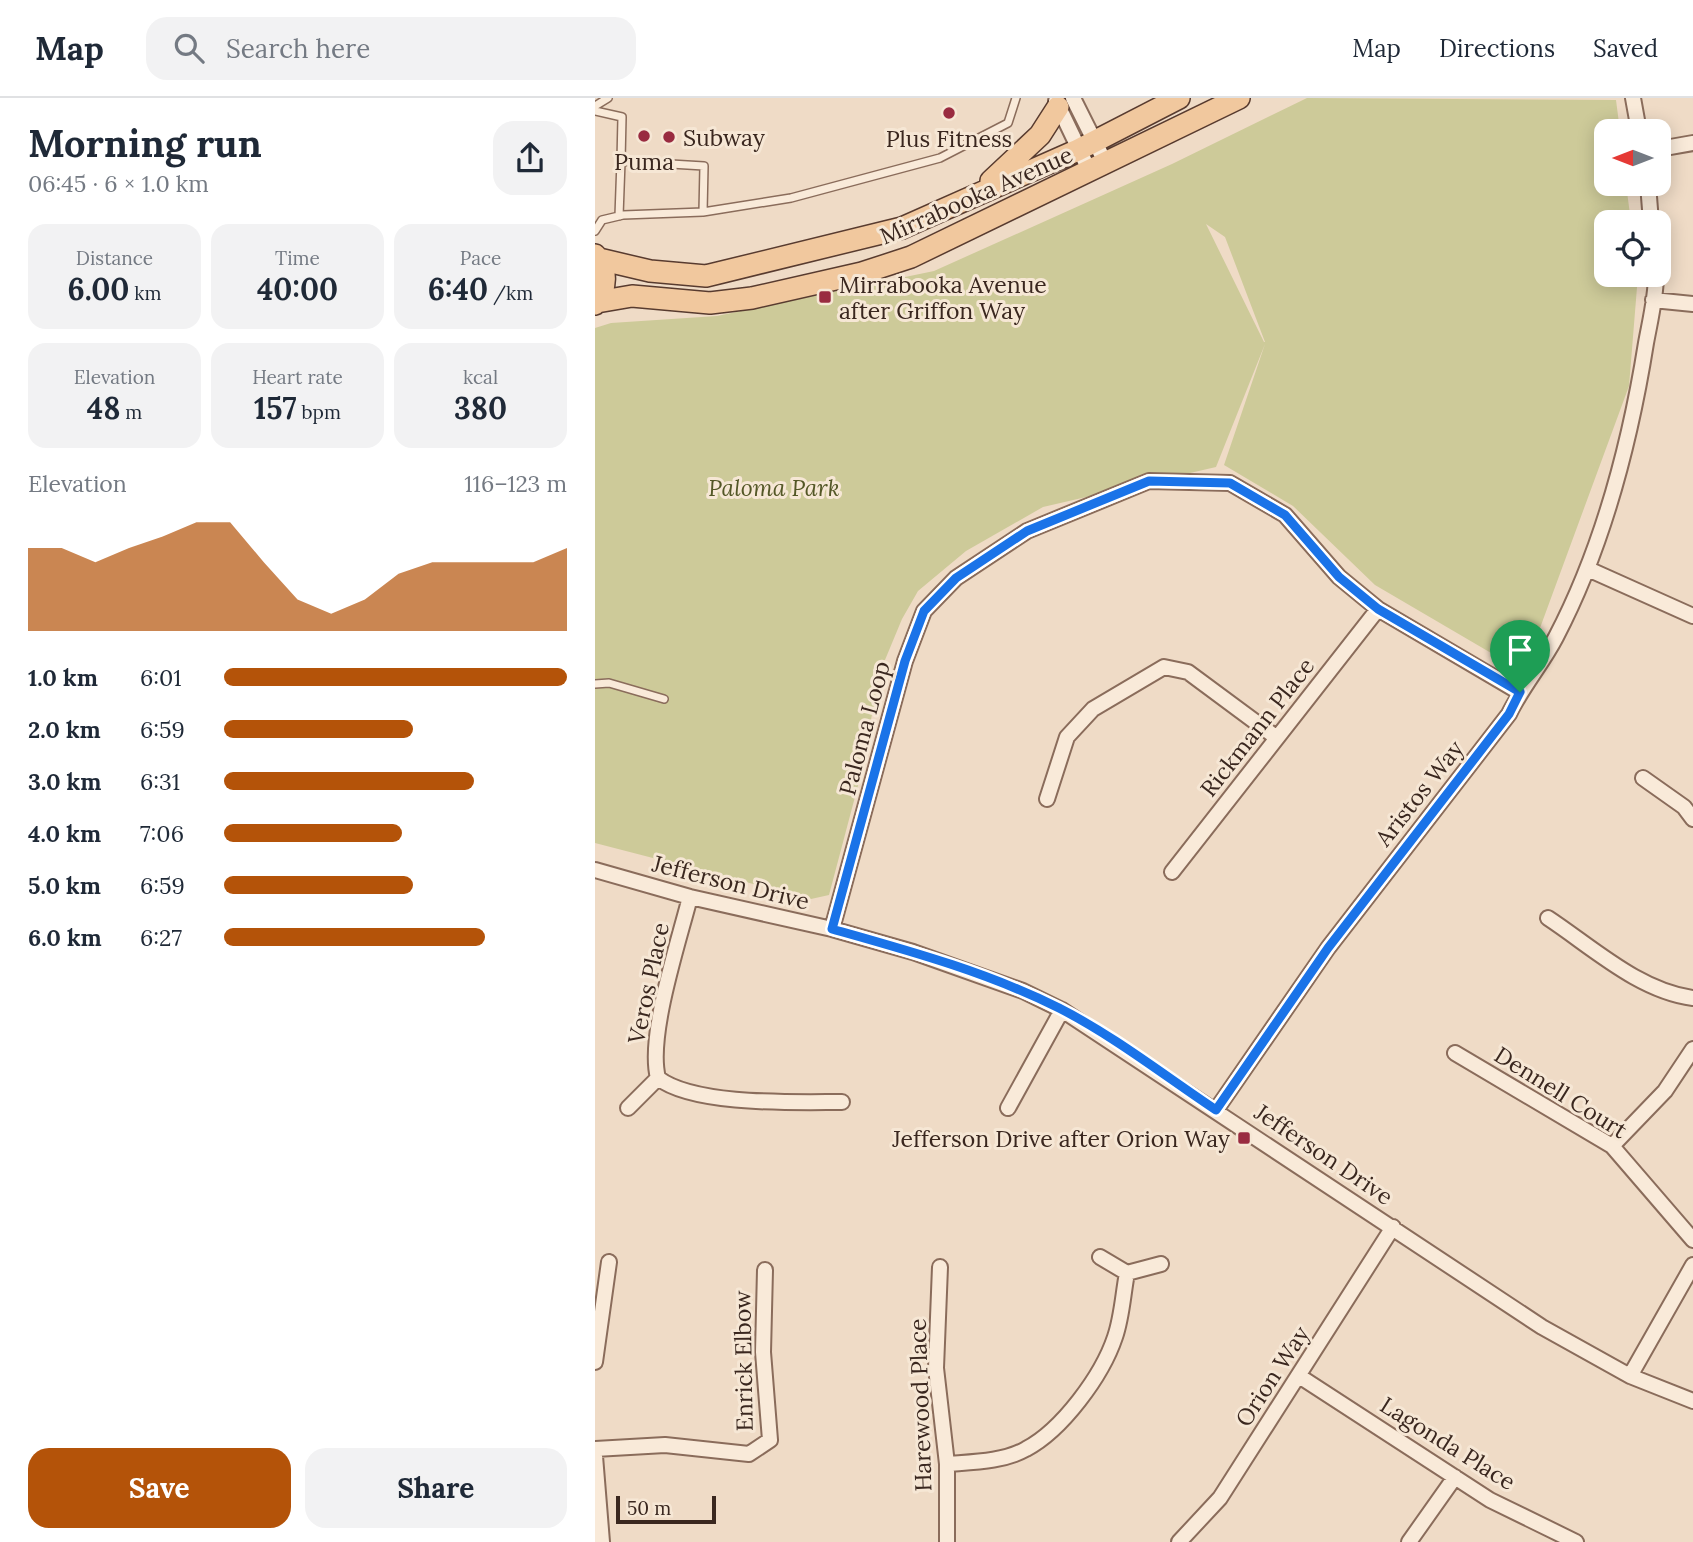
<!DOCTYPE html>
<html lang="en">
<head>
<meta charset="utf-8">
<style>
  :root { --surface:#fff; --page:#f2f2f3; --text:#1f2937; --muted:#747a83; --line:#e0e1e3; --accent:#b45309 }
  body { margin:0; font-family:Lora,serif; background:var(--page); color:var(--text); height:100vh; display:flex; flex-direction:column; font-size:26px; white-space:nowrap }
  * { box-sizing:border-box; margin:0 }
  p { font-size:23px; color:var(--muted) }
  .icon { flex:none; width:38px; height:38px; fill:none; stroke:currentColor; stroke-width:2; stroke-linecap:round; stroke-linejoin:round }
  .map { position:relative; flex:1; overflow:hidden }
  .panel { display:flex; flex-direction:column; background:var(--surface); width:595px }
  .panel>* { flex:none }
  .needle { width:46px; rotate:270deg }
  .buttons { position:absolute; left:999px; top:21px; display:grid; gap:14px }
  .buttons a { display:grid; place-items:center; width:77px; height:77px; border-radius:14px; background:var(--surface); box-shadow:0 4px 18px #0003; font-size:35px }
  .scale { position:absolute; left:21px; bottom:18px; width:100px; box-sizing:border-box; padding-left:7px; border:4px solid #3a271f; border-top:0; font-size:19px; line-height:24px; white-space:nowrap; color:#3a271f; -webkit-text-stroke:5px #f6e7d5; paint-order:stroke }
  .pin { position:absolute; display:grid; place-items:center; width:60px; height:60px; color:#fff; margin:-72px -30px; border-radius:50% 50% 50% 0; rotate:-45deg; box-shadow:0 0 7px #0007 }
  .pin .icon { rotate:45deg }
  .round { display:grid; place-items:center; flex:none; width:74px; height:74px; border-radius:21px; background:var(--page) }
  .head { display:flex; align-items:center; justify-content:space-between; height:119px; padding:0 28px }
  h1 { font-size:38px; font-weight:800; line-height:52px }
  .stats { display:grid; grid-template-columns:repeat(3,1fr); gap:10px; height:119px; padding:7px 28px }
  .stats div { display:grid; align-content:center; border-radius:18px; background:var(--page); text-align:center }
  .stats b { font-size:30px; font-weight:800 }
  .stats small { font-size:19px; font-weight:400 }
  .stats p { font-size:19px }
  .chart { height:196px; padding:14px 28px }
  .chart p { display:flex; justify-content:space-between }
  .chart svg { width:100%; height:126px; margin-top:7px; fill:var(--accent); opacity:.7 }
  .button { display:flex; gap:14px; margin-top:auto; padding:14px 28px }
  .button a { flex:1; height:80px; border-radius:21px; background:var(--accent); color:#fff; font-size:28px; font-weight:800; line-height:80px; text-align:center }
  .button a+a { background:var(--page); color:var(--text) }
  ul { padding:0 28px; list-style:none; font-size:23px }
  li { display:grid; grid-template-columns:112px 84px 1fr; align-items:center; height:52px }
  li i { height:18px; border-radius:9px; background:var(--accent) }
  header { display:flex; align-items:center; gap:42px; box-sizing:border-box; height:98px; padding:0 35px; background:var(--surface); border-bottom:2px solid var(--line) }
  header strong { font-size:33px }
  nav { display:flex; gap:38px; margin-inline-start:auto; font-size:24px }
  .search { width:490px; height:63px; background:var(--page); display:flex; align-items:center; gap:18px; box-sizing:border-box; padding:0 24px; border-radius:21px; color:var(--muted); font-size:26px }
  main { display:flex; flex:1; min-height:0 }
  .map>svg:first-child { display:block }
  .green { fill:#cdca99; fill-rule:evenodd }
  .lines { fill:none; stroke-linecap:round; stroke-linejoin:round }
  .lane-casing { stroke:#8a6c5b; stroke-width:10 }
  .street-casing { stroke:#8a6c5b; stroke-width:18 }
  .primary-casing { stroke:#583b2f; stroke-width:24 }
  .lane { stroke:#f9ead9; stroke-width:7 }
  .street { stroke:#f9ead9; stroke-width:14 }
  .primary { stroke:#f1c89e; stroke-width:21 }
  .route-casing { stroke:#fff; stroke-width:14 }
  .route { stroke:#1a73e8; stroke-width:9 }
  .poi-dot { fill:#992b40; stroke:#f6e7d5; stroke-width:2.5 }
  .labels { text-anchor:middle; dominant-baseline:central; stroke-width:6; stroke-linejoin:round; paint-order:stroke }
  .poi-label { font-size:23px; fill:#3a271f; stroke:#f6e7d5; text-anchor:start }
  .street-label { font-size:23px; fill:#3a271f; stroke:#f6e7d5 }
  .park-label { font-size:23px; font-style:italic; fill:#535726; stroke:#f6e7d5 }
</style>
</head>
<body>
<header>
<strong>Map</strong>
<div class="search"><svg class="icon" aria-label="search" viewBox="0 0 24 24"><circle cx="10" cy="10" r="6"/><path d="M15 15l6 6"/></svg>Search here</div>
<nav><a>Map</a><a>Directions</a><a>Saved</a></nav>
</header>
<main>
<section class="panel">
<div class="head"><div><h1>Morning run</h1><p>06:45 · 6 × 1.0 km</p></div><a class="round"><svg class="icon" aria-label="share" viewBox="0 0 24 24"><path d="M12 15V3M7 8l5-5 5 5M5 13v7h14v-7"/></svg></a></div>
<div class="stats">
<div><p>Distance</p><b>6.00<small> km</small></b></div>
<div><p>Time</p><b>40:00</b></div>
<div><p>Pace</p><b>6:40<small> /km</small></b></div>
</div>
<div class="stats">
<div><p>Elevation</p><b>48<small> m</small></b></div>
<div><p>Heart rate</p><b>157<small> bpm</small></b></div>
<div><p>kcal</p><b>380</b></div>
</div>
<div class="chart"><p><span>Elevation</span>116–123 m</p>
<svg viewBox="0 0 160 44" preserveAspectRatio="none"><path d="M0 44V15L10 15L20 20L30 15L40 11L50 6L60 6L70 20L80 33L90 38L100 33L110 24L120 20L130 20L140 20L150 20L160 15V44z"/></svg>
</div>
<ul>
<li><b>1.0 km</b>6:01<i style="width:100%"></i></li>
<li><b>2.0 km</b>6:59<i style="width:55%"></i></li>
<li><b>3.0 km</b>6:31<i style="width:73%"></i></li>
<li><b>4.0 km</b>7:06<i style="width:52%"></i></li>
<li><b>5.0 km</b>6:59<i style="width:55%"></i></li>
<li><b>6.0 km</b>6:27<i style="width:76%"></i></li>
</ul>
<div class="button"><a>Save</a><a>Share</a></div>
</section>
<div class="map">
<svg width="1098" height="1444" viewBox="0 0 1098 1444">
  <rect width="100%" height="100%" fill="#efdbc6"/>
  <!-- green -->
  <path class="green" d="M712,0l309,2 4,31h-13v53h19l5,38h-24v53h31l-9,111 -89,242 -25,39 -140,-82 -82,-79 -69,-41 41,-121 -49,123 -173,40 -77,44 -48,40 -16,28 -22,53 -20,106 -31,117 -18,4 -216,-56v-515l16,-5 106,-7 217,-45 238,-107zM611,126l19,13 40,105h-1z"/>
  <g class="lines">
    <defs>
      <path id="lane" d="M0,8l13,-8
        M0,13l27,6 -1,44
        M24,118l2,-55 83,5 -1,46
        M0,133l7,-11 21,-5 80,-3 88,-14 149,-40 68,-35 8,-25
        M0,586l14,-1 55,16"/>
      <path id="street" d="M478,0l33,66
        M1038,0l6,33
        M461,3l34,71
        M1064,51l34,-6
        M1053,86l3,38
        M1058,202l40,4
        M993,471l105,47
        M1048,680l41,29 9,12
        M452,701l20,-62 26,-28 71,-42 24,5 89,66
        M0,772l95,27 142,32 81,23 110,39 39,19 480,317 88,49 63,25
        M577,774l206,-263
        M953,820c44,29 91,73 145,80
        M237,831l73,-268 19,-50 32,-33 71,-47 122,-50 81,2 55,32 54,62 39,32 141,83
        M860,955l157,93 81,94
        M63,980c36,28 138,24 184,24
        M33,1010l30,-30c-11,-42 21,-137 32,-181
        M413,1010l54,-98
        M621,1012l112,-162 181,-234c13,-27 33,-50 47,-77 47,-90 74,-194 90,-294 4,-22 10,-46 10,-68
        M1017,1048l53,-55 28,-42
        M505,1159l27,16 34,-9
        M345,1169l-4,101 11,96v78
        M0,1264l14,-100
        M704,1278l191,124 86,42
        M1035,1278l63,-111
        M0,1351l70,-4 84,9 21,-14 -7,-88 2,-82
        M0,1358l7,86
        M352,1366c25,-2 56,-2 79,-15 36,-19 76,-73 89,-112 7,-20 8,-43 12,-64
        M584,1444l41,-44 173,-271
        M814,1444l46,-65"/>
      <path id="primary" d="M396,83l49,-46 18,-28
        M0,157c13,15 12,33 0,49
        M4,161l51,12 56,5 196,-48 176,-78 101,-52
        M2,204l35,-6 78,7 42,-5 110,-25 49,-16 328,-159"/>
    </defs>
    <!-- lane casing -->
    <use href="#lane" class="lane-casing"/>
    <!-- street casing -->
    <use href="#street" class="street-casing"/>
    <!-- primary casing -->
    <use href="#primary" class="primary-casing"/>
    <!-- lane -->
    <use href="#lane" class="lane"/>
    <!-- street -->
    <use href="#street" class="street"/>
    <!-- primary -->
    <use href="#primary" class="primary"/>
  </g>
  <g class="lines">
    <defs>
      <path id="route" d="M554,383l81,2 55,32 54,62 39,32 142,83 -11,22 -181,234 -112,162c-51,-34 -102,-74 -157,-102 -72,-36 -149,-57 -227,-79l73,-268 19,-50 32,-33 71,-47z"/>
    </defs>
    <!-- route casing -->
    <use href="#route" class="route-casing"/>
    <!-- route -->
    <use href="#route" class="route"/>
  </g>
  <!-- markers -->
  <g class="poi-dot">
    <circle cx="354" cy="15" r="7"/>
    <circle cx="49" cy="38" r="7"/>
    <circle cx="74" cy="39" r="7"/>
    <rect x="223" y="192" width="14" height="14" rx="3.5"/>
    <rect x="642" y="1033" width="14" height="14" rx="3.5"/>
  </g>
  <g class="labels">
    <!-- poi labels -->
    <g class="poi-label">
      <text x="88" y="39">Subway</text>
      <text x="354" y="40" text-anchor="middle">Plus Fitness</text>
      <text x="49" y="63" text-anchor="middle">Puma</text>
      <text x="244" y="186">Mirrabooka Avenue<tspan x="244" dy="26">after Griffon Way</tspan></text>
      <text x="635" y="1040" text-anchor="end">Jefferson Drive after Orion Way</text>
    </g>
    <!-- street labels -->
    <g class="street-label">
      <text transform="translate(381 97) rotate(-24)">Mirrabooka Avenue</text>
      <text transform="translate(662 629) rotate(-52)">Rickmann Place</text>
      <text transform="translate(269 630) rotate(-75)">Paloma Loop</text>
      <text transform="translate(824 695) rotate(-52)">Aristos Way</text>
      <text transform="translate(136 784) rotate(14)">Jefferson Drive</text>
      <text transform="translate(53 885) rotate(-78)">Veros Place</text>
      <text transform="translate(966 994) rotate(32)">Dennell Court</text>
      <text transform="translate(729 1056) rotate(34)">Jefferson Drive</text>
      <text transform="translate(148 1263) rotate(-91)">Enrick Elbow</text>
      <text transform="translate(677 1278) rotate(-57)">Orion Way</text>
      <text transform="translate(325 1307) rotate(-92)">Harewood Place</text>
      <text transform="translate(853 1345) rotate(32)">Lagonda Place</text>
    </g>
    <!-- park labels -->
    <g class="park-label">
      <text x="179" y="389">Paloma Park</text>
    </g>
  </g>
</svg>
<div class="buttons">
<a><svg class="needle" viewBox="-14 -14 28 28"><path d="M0-13l5 13h-10z" fill="#e53935"/><path d="M0 13l5-13h-10z" fill="#747a83"/></svg></a>
<a><svg class="icon" aria-label="locate" viewBox="0 0 24 24"><circle cx="12" cy="12" r="6"/><path d="M12 2v4M12 18v4M2 12h4M18 12h4"/></svg></a>
</div>
<div class="scale">50 m</div>
<div class="pin" style="left:925px;top:594px;background:#1e9e55"><svg class="icon" aria-label="arrive" viewBox="0 0 24 24"><path d="M6 21V4h12l-3 4 3 4H6"/></svg></div>
</div>
</main>
</body>
</html>
